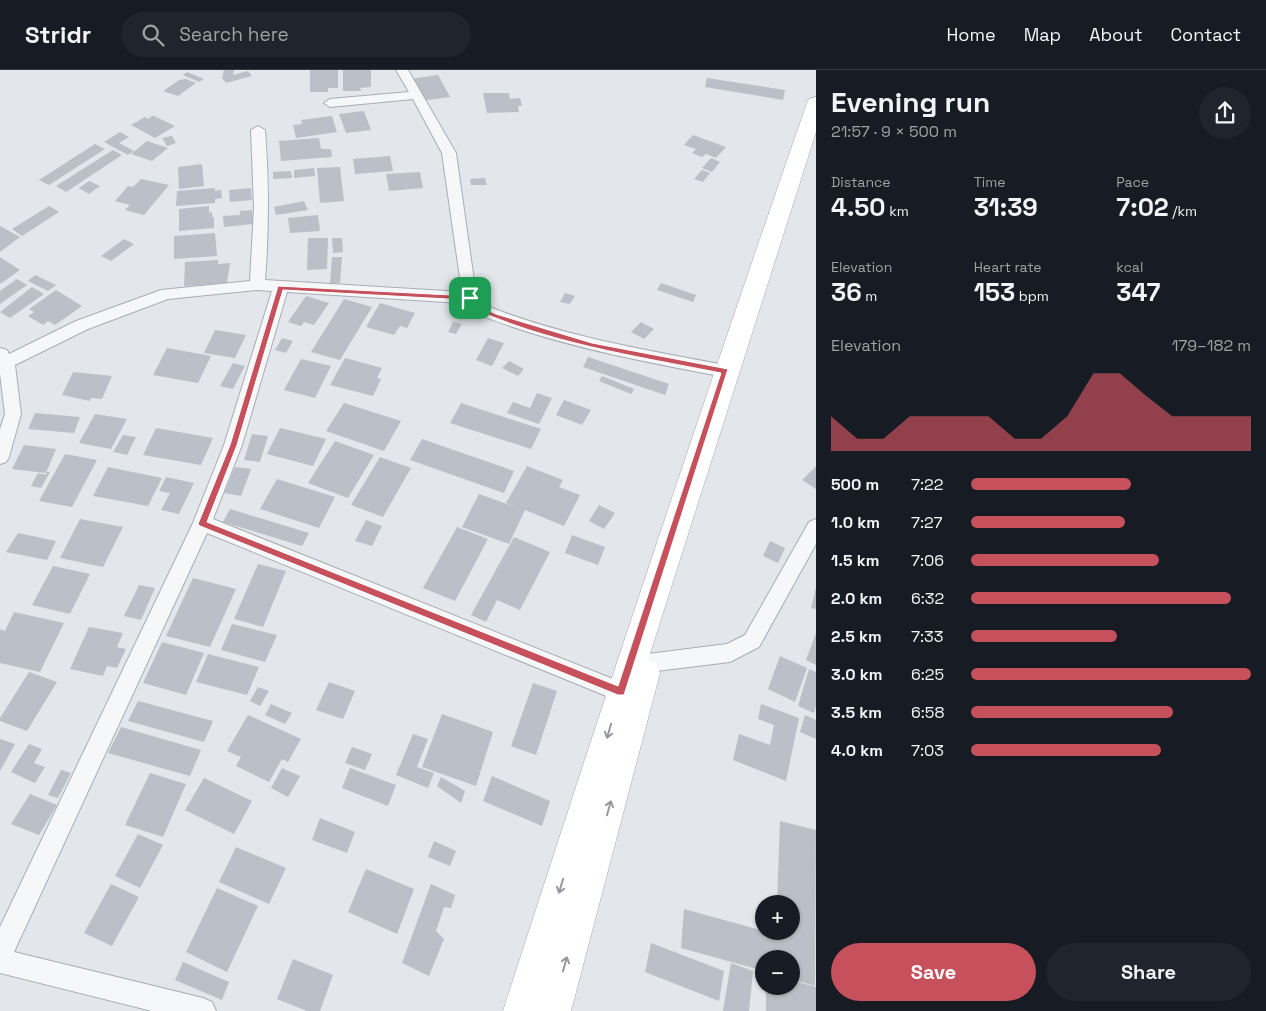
<!DOCTYPE html>
<html lang="en">
<head>
<meta charset="utf-8">
<style>
  :root { --surface:#171b24; --page:#20242c; --text:#f1f3f6; --muted:#9ea1a6; --line:#363941; --accent:#c6515c }
  body { margin:0; font-family:"Space Grotesk",sans-serif; background:var(--page); color:var(--text); height:100vh; display:flex; flex-direction:column; font-size:19px; white-space:nowrap }
  * { box-sizing:border-box; margin:0 }
  p { font-size:16px; color:var(--muted) }
  .icon { flex:none; width:28px; height:28px; fill:none; stroke:currentColor; stroke-width:2; stroke-linecap:round; stroke-linejoin:round }
  .map { position:relative; flex:1; overflow:hidden }
  .drawer { display:flex; flex-direction:column; background:var(--surface); width:450px }
  .drawer>* { flex:none }
  .fabs { position:absolute; left:755px; top:825px; display:grid; gap:10px }
  .fabs a { display:grid; place-items:center; width:45px; height:45px; border-radius:50%; background:var(--surface); box-shadow:0 1px 4px #0004; font-size:25px }
  .pin { position:absolute; display:grid; place-items:center; width:42px; height:42px; color:#fff; margin:-21px; border-radius:10px; box-shadow:0 2px 8px #0006 }
  .round { display:grid; place-items:center; flex:none; width:52px; height:52px; border-radius:26px; background:var(--page) }
  .summary { display:flex; align-items:center; justify-content:space-between; height:85px; padding:0 15px }
  h1 { font-size:28px; font-weight:700; line-height:38px }
  .stats { display:grid; grid-template-columns:repeat(3,1fr); gap:8px; height:85px; padding:5px 15px }
  .stats div { display:grid; align-content:center }
  .stats b { font-size:25px; font-weight:700 }
  .stats small { font-size:14px; font-weight:400 }
  .stats p { font-size:14px }
  .chart { height:140px; padding:10px 15px }
  .chart p { display:flex; justify-content:space-between }
  .chart svg { width:100%; height:90px; margin-top:5px; fill:var(--accent); opacity:.7 }
  .button { display:flex; gap:10px; margin-top:auto; padding:10px 15px }
  .button a { flex:1; height:58px; border-radius:30px; background:var(--accent); color:#fff; font-size:20px; font-weight:700; line-height:58px; text-align:center }
  .button a+a { background:var(--page); color:var(--text) }
  ul { padding:0 15px; list-style:none; font-size:16px }
  li { display:grid; grid-template-columns:80px 60px 1fr; align-items:center; height:38px }
  li i { height:12px; border-radius:6px; background:var(--accent) }
  header { display:flex; align-items:center; gap:30px; box-sizing:border-box; height:70px; padding:0 25px; background:var(--surface); border-bottom:1px solid var(--line) }
  header strong { font-size:24px }
  nav { display:flex; gap:28px; margin-inline-start:auto; font-size:18px }
  .search { width:350px; height:45px; background:var(--page); display:flex; align-items:center; gap:12px; box-sizing:border-box; padding:0 18px; border-radius:28px; color:var(--muted); font-size:19px }
  main { display:flex; flex:1; min-height:0 }
  .map>svg:first-child { display:block }
  .building { fill:#bbbfc7 }
  .lines { fill:none; stroke-linecap:round; stroke-linejoin:round }
  .minor-casing { stroke:#a8adb4; stroke-width:2 }
  .primary-casing { stroke:#a3a9b5; stroke-width:1 }
  .minor { fill:#f6f7f9; fill-rule:evenodd }
  .primary { fill:#fff; fill-rule:evenodd }
  .oneway { stroke:#9699a0 }
  .route { fill:#c6515c; stroke:#fff; fill-rule:evenodd }
</style>
</head>
<body>
<header>
<strong>Stridr</strong>
<div class="search"><svg class="icon" aria-label="search" viewBox="0 0 24 24"><circle cx="10" cy="10" r="6"/><path d="M15 15l6 6"/></svg>Search here</div>
<nav><a>Home</a><a>Map</a><a>About</a><a>Contact</a></nav>
</header>
<main>
<div class="map">
<svg width="816" height="941" viewBox="0 0 816 941">
  <rect width="100%" height="100%" fill="#e3e6ea"/>
  <!-- building -->
  <path class="building" d="M224,0h10l-1,5 15,-4 4,5 -26,7 -4,-5z
    M310,0h28v18h-10v4h-18z
    M343,0h28v17l-11,1 1,3h-18z
    M187,2l17,7 -5,3 -16,-7z
    M438,5l12,22 -30,4 -11,-8 -2,-4 7,-1 -4,-9z
    M707,8l78,12 -2,10 -78,-13z
    M186,9l10,4 -18,13 -15,-5 16,-11z
    M483,23h26l1,6 10,-1 2,8h-4l1,6 -32,1z
    M364,41l7,19 -25,3 -7,-19z
    M152,46h2l21,10 -20,12 -24,-13 14,-8 3,2z
    M332,46l5,16 -41,6 -3,-13 9,-1 -1,-4z
    M120,62l9,5 -10,6 15,8 -6,4 -24,-13z
    M693,65l33,12 -10,11 -10,-4 -4,3 -10,-4 4,-4 -12,-4z
    M172,66l4,7 -9,3 -5,-8z
    M319,68l2,11h10l1,8 -51,4 -2,-20z
    M147,71l21,7 -16,13 -21,-7z
    M95,74l10,5 -56,36 -10,-5z
    M113,80l9,5 -56,37 -10,-6z
    M390,86l3,15 -38,3 -2,-15z
    M711,88l9,4 -8,10 -10,-4z
    M202,94l2,22 -25,3 -1,-22z
    M340,97l4,34 -24,2 -3,-35z
    M314,98l1,8 -21,2v-8z
    M702,100l8,3 -7,9 -9,-3z
    M291,101l1,7 -19,1v-7z
    M420,102l3,16 -34,3 -3,-17z
    M485,108l2,7h-16l-1,-6z
    M141,109l28,6 -25,30 -19,-5 5,-5 -15,-4 13,-15 5,1z
    M89,111l11,5 -11,8 -10,-6z
    M215,118v3l6,-1 1,8 -7,1v4l-39,3 1,-15z
    M251,118l1,12 -22,2 -1,-12z
    M304,131l4,9 -32,5 -2,-8z
    M49,136l10,6 -37,24 -10,-7z
    M209,136v7l3,-1v5h2v11l-35,3v-22z
    M252,140l1,14 -29,3 -1,-11 17,-1v-4z
    M318,145l2,16 -30,2 -2,-15z
    M0,156l20,11 -20,15z
    M215,163l2,23 -43,3v-23z
    M308,168h20l-1,31 -20,1z
    M332,168h10l1,14 -10,1z
    M124,169l10,5 -23,17 -10,-5z
    M0,187l20,13 -20,14z
    M332,187h10l-2,26h-10z
    M218,190v4l12,-1 -3,20 -43,3 1,-24z
    M35,205l21,10 -8,6 -20,-10z
    M17,209l10,6 -27,19v-13z
    M661,213l35,12 -3,7 -36,-12z
    M32,217l12,7 -34,24 -10,-6z
    M56,220l26,16 -27,19 -7,-4 -5,4 -15,-9 6,-4 -5,-3z
    M565,223l10,3 -5,8 -10,-2z
    M306,226l23,7 -15,22 -10,-3 -3,4 -13,-4z
    M344,229l28,8 -32,53 -29,-8z
    M380,233l35,10 -8,15 -7,-2 -6,9 -28,-8z
    M453,252l9,2 -6,10 -8,-2z
    M641,252l13,7 -10,10 -13,-7z
    M215,260l31,5 -11,23 -31,-5z
    M282,268l11,3 -7,12 -11,-3z
    M488,268l16,5 -12,23 -16,-6z
    M167,278l44,8 -13,27 -45,-8z
    M588,287l81,27 -4,11 -82,-28z
    M345,288l37,10 -5,10 4,1 -8,17 -43,-11z
    M301,289l30,7 -16,32 -31,-8z
    M509,291l15,8 -6,7 -16,-8z
    M233,293l12,3 -12,23 -13,-3z
    M73,302l39,4 -10,23 -11,-1 -1,3 -28,-6z
    M602,306l32,13 -3,5 -32,-13z
    M537,323l15,5 -13,26 -32,-11 6,-11 17,6z
    M564,330l27,10 -9,15 -26,-10z
    M344,333l57,18 -17,30 -58,-20z
    M461,333l80,26 -10,20 -81,-26z
    M35,343l45,4 -6,16 -46,-4z
    M95,344l32,5 -16,30 -32,-6z
    M156,358l57,10 -12,27 -58,-10z
    M280,358l46,11 -13,27 -46,-12z
    M252,364l16,2 -8,26 -16,-2z
    M123,365l13,2 -9,18 -14,-3z
    M422,369l92,32 -10,22 -94,-33z
    M335,371l39,14 -26,43 -40,-15z
    M24,375l32,4 -10,24 -34,-4z
    M65,384l32,6 -25,47 -33,-6z
    M380,387l31,11 -28,49 -32,-12z
    M527,396l36,14 -4,7 21,8 -16,31 -39,-16 -16,34 -47,-17 17,-33 37,13 -10,-4z
    M816,396v23l-14,-9z
    M108,397l54,11 -14,28 -55,-10z
    M235,397l16,2 -10,27 -17,-3z
    M47,402h3l-9,16 -10,-2 7,-13 8,2z
    M166,407l28,6 -15,31 -18,-4 9,-17 -11,-2z
    M277,409l58,18 -16,31 -59,-19z
    M599,435l16,8 -11,16 -15,-8z
    M230,439l79,24 -7,13 -79,-24z
    M80,449l43,8 -20,40 -43,-9z
    M366,450l16,6 -10,20 -17,-5z
    M457,457l31,12 -33,62 -32,-13z
    M18,463l38,8 -9,19 -41,-8z
    M572,465l33,12 -7,18 -33,-12z
    M514,467l36,15 -30,58 -23,-10 -11,22 -15,-7z
    M770,471l15,7 -7,15 -15,-7z
    M258,494l28,7 -23,56 -29,-8z
    M53,496l37,8 -20,40 -38,-9z
    M193,508l43,11 -26,58 -44,-11z
    M139,515l16,3 -14,32 -17,-4z
    M816,517v22l-5,-1z
    M14,542l50,11 -24,49 -40,-9v-34l5,2z
    M232,554l45,11 -12,27 -44,-12z
    M89,557l34,6 -6,14 9,2 -9,19 -10,-2 -4,10 -33,-7z
    M816,563v32l-10,-5z
    M162,572l42,11 -18,42 -43,-12z
    M208,584l51,13 -12,28 -51,-13z
    M780,586l27,12 -12,34 -27,-13z
    M809,599l7,3v34l-2,7 -16,-7z
    M29,602l28,10 -30,49 -27,-10v-3z
    M329,612l26,9 -12,28 -27,-9z
    M533,613l24,8 -21,64 -25,-9z
    M258,617l11,4 -9,15 -10,-5z
    M138,631l75,20 -9,21 -76,-21z
    M271,634l21,9 -7,11 -20,-9z
    M761,634l38,14 -13,63 -53,-21 6,-26 31,11 4,-20 -16,-6z
    M442,644l51,18 -17,54 -54,-19z
    M248,645l53,24 -13,23 -6,-3 -13,23 -33,-16 5,-9 -14,-6z
    M805,645l11,5v19l-16,-7z
    M121,657l80,23 -11,26 -82,-23z
    M413,664l15,5 -11,28 17,6 -6,15 -32,-13z
    M0,669l15,5 -15,27z
    M29,674l13,5 -8,14 11,4 -10,16 -24,-11z
    M352,677l20,7 -7,16 -20,-7z
    M282,698l18,8 -12,21 -17,-9z
    M350,698l46,17 -8,21 -46,-18z
    M61,700l10,3 -13,25 -10,-3z
    M150,703l36,11 -23,53 -38,-12z
    M492,706l58,25 -8,25 -59,-25z
    M441,707l24,14 -4,12 -24,-17z
    M204,708l48,23 -18,33 -49,-24z
    M30,724l27,11 -18,30 -28,-11z
    M320,748l35,14 -8,21 -35,-13z
    M780,751l36,9 -1,156 -24,-7v-20h-27v12l-83,-23 3,-39 91,25 1,-3h15v-27h-14z
    M138,764l25,11 -23,43 -25,-12z
    M434,771l22,10 -6,15 -22,-9z
    M236,777l50,21 -17,36 -50,-22z
    M366,799l48,20 -17,45 -49,-22z
    M111,814l28,13 -27,49 -28,-13z
    M431,814l24,11 -4,13 -7,-1 -8,24 8,8 -15,37 -27,-13z
    M217,818l41,18 -31,66 -41,-20z
    M651,873l73,28 -5,30 -74,-29z
    M293,889l40,16 -13,36h-13l-30,-12z
    M183,892l46,20 -7,18 -47,-20z
    M731,893l22,8 -4,40h-26z
    M791,910l25,7v24h-50v-25h25z"/>
  <g class="lines">
    <defs>
      <path id="minor" d="M396,0h12l48,83 21,149c79,33 163,47 248,63l6,2 2,4 -2,4 -6,2c-90,-17 -178,-33 -262,-69l-2,-5 -174,-11 -45,153 -29,74 415,166 3,7 -3,7 -7,3 -414,-169 -193,419 189,46 9,4 4,9h-64l-152,-38v-46l193,-404 31,-78 48,-154 -15,-1 -89,9 -80,30 -73,36 6,49 -12,43 -3,5 -6,2v-35l5,-15 -5,-40v-26l7,2 2,4 67,-33 85,-31 89,-9 4,-73 -3,-78 7,-4 7,4c4,50 4,100 0,150l197,12 -20,-139 -29,-54 -83,8 -6,-4 6,-4 79,-7z
        M816,449v25l-57,103 -29,15 -82,10 -7,-2 -3,-7 3,-7 7,-2 79,-10 18,-9 64,-113z"/>
      <path id="primary" d="M816,27v35l-168,528 8,3 4,10 -89,338h-68c98,-304 199,-606 304,-908l2,-4z"/>
    </defs>
    <!-- minor casing -->
    <use href="#minor" class="minor-casing"/>
    <!-- primary casing -->
    <use href="#primary" class="primary-casing"/>
    <!-- minor -->
    <use href="#minor" class="minor"/>
    <!-- primary -->
    <use href="#primary" class="primary"/>
  </g>
  <!-- one-way arrows -->
  <defs><path id="oneway-shaft" d="M-6 0H5M1.5-3L5.5 0L1.5 3" fill="none" stroke-width="1.6" stroke-linecap="round" stroke-linejoin="round" transform="scale(1.25)"/></defs>
  <g class="oneway">
    <use href="#oneway-shaft" transform="translate(609 661) rotate(107)"/>
    <use href="#oneway-shaft" transform="translate(609 738) rotate(-74)"/>
    <use href="#oneway-shaft" transform="translate(561 816) rotate(107)"/>
    <use href="#oneway-shaft" transform="translate(565 894) rotate(-74)"/>
  </g>
  <!-- route -->
  <path class="route" d="M278,216l192,10 3,2 -1,5 24,11 96,29 136,26 -104,326h-6l-418,-169 -2,-2 32,-79zM283,220l183,10v5c79,38 170,51 255,68l-103,313 -411,-164 30,-77z"/>
</svg>
<div class="fabs">
<a>+</a>
<a>−</a>
</div>
<div class="pin" style="left:470px;top:228px;background:#1e9e55"><svg class="icon" aria-label="arrive" viewBox="0 0 24 24"><path d="M6 21V4h12l-3 4 3 4H6"/></svg></div>
</div>
<section class="drawer">
<div class="summary"><div><h1>Evening run</h1><p>21:57 · 9 × 500 m</p></div><a class="round"><svg class="icon" aria-label="share" viewBox="0 0 24 24"><path d="M12 15V3M7 8l5-5 5 5M5 13v7h14v-7"/></svg></a></div>
<div class="stats">
<div><p>Distance</p><b>4.50<small> km</small></b></div>
<div><p>Time</p><b>31:39</b></div>
<div><p>Pace</p><b>7:02<small> /km</small></b></div>
</div>
<div class="stats">
<div><p>Elevation</p><b>36<small> m</small></b></div>
<div><p>Heart rate</p><b>153<small> bpm</small></b></div>
<div><p>kcal</p><b>347</b></div>
</div>
<div class="chart"><p><span>Elevation</span>179–182 m</p>
<svg viewBox="0 0 160 44" preserveAspectRatio="none"><path d="M0 44V27L10 38L20 38L30 27L40 27L50 27L60 27L70 38L80 38L90 27L100 6L110 6L120 17L130 27L140 27L150 27L160 27V44z"/></svg>
</div>
<ul>
<li><b>500 m</b>7:22<i style="width:57%"></i></li>
<li><b>1.0 km</b>7:27<i style="width:55%"></i></li>
<li><b>1.5 km</b>7:06<i style="width:67%"></i></li>
<li><b>2.0 km</b>6:32<i style="width:93%"></i></li>
<li><b>2.5 km</b>7:33<i style="width:52%"></i></li>
<li><b>3.0 km</b>6:25<i style="width:100%"></i></li>
<li><b>3.5 km</b>6:58<i style="width:72%"></i></li>
<li><b>4.0 km</b>7:03<i style="width:68%"></i></li>
</ul>
<div class="button"><a>Save</a><a>Share</a></div>
</section>
</main>
</body>
</html>
